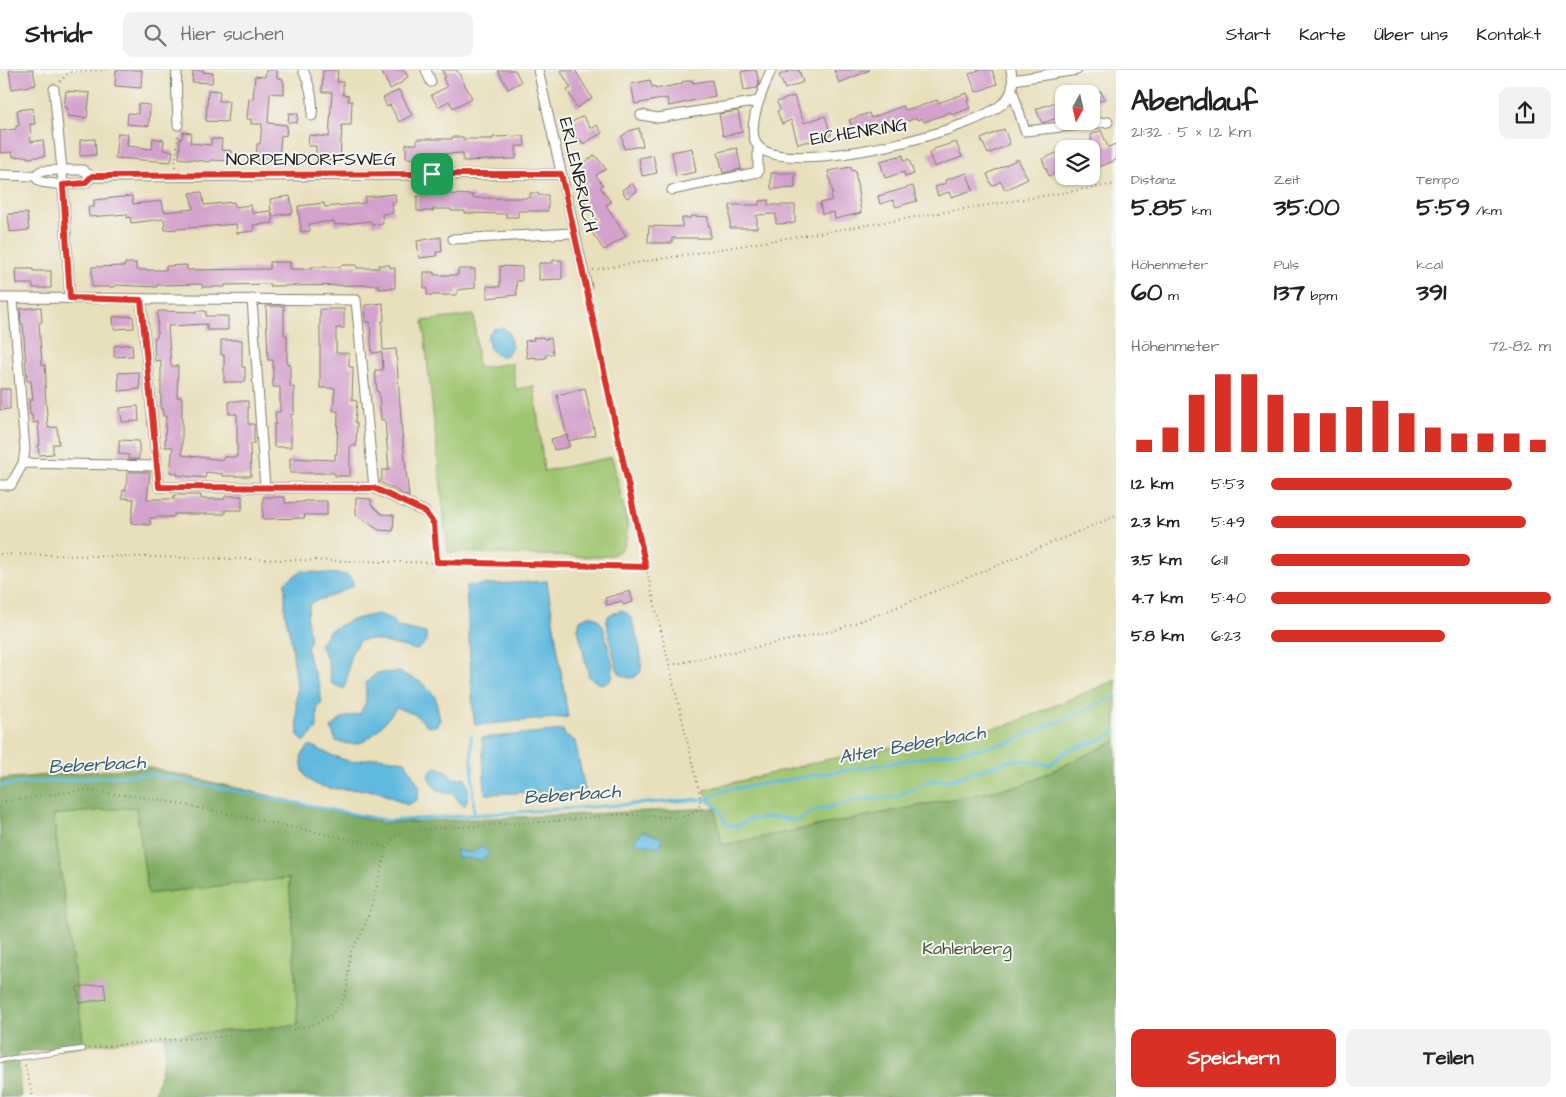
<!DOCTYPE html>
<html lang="de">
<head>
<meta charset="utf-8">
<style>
  :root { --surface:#fff; --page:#f2f2f2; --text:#222; --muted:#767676; --line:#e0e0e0; --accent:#d93025 }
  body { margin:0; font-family:"Architects Daughter",sans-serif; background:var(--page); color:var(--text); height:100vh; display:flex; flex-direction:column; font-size:19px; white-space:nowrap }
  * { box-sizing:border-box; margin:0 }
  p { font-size:16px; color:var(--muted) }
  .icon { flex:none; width:28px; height:28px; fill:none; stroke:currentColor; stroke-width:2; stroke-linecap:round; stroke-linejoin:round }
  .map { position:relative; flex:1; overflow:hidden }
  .details { display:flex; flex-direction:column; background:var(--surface); width:450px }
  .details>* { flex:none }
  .needle { width:32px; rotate:188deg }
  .tools { position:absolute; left:1055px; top:15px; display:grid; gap:10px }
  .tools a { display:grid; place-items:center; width:45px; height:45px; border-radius:10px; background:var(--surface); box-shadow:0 1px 4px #0004; font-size:25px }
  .pin { position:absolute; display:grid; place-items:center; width:42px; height:42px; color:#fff; margin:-21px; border-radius:10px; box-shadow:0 2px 8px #0006 }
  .round { display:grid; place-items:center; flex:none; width:52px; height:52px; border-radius:10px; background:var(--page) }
  .overview { display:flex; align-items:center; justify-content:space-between; height:85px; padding:0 15px }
  h1 { font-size:28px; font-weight:800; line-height:38px }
  .metrics { display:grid; grid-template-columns:repeat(3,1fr); gap:8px; height:85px; padding:5px 15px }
  .metrics div { display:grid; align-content:center }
  .metrics b { font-size:25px; font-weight:800 }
  .metrics small { font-size:14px; font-weight:400 }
  .metrics p { font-size:14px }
  .chart { height:140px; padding:10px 15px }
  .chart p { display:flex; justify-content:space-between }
  .chart svg { width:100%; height:90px; margin-top:5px; stroke:var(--accent); stroke-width:6 }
  .action { display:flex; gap:10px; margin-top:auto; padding:10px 15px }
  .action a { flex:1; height:58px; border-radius:10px; background:var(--accent); color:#fff; font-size:20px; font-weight:800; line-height:58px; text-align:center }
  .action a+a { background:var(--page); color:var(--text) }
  ul { padding:0 15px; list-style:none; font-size:16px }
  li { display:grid; grid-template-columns:80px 60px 1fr; align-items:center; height:38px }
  li i { height:12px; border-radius:6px; background:var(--accent) }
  header { display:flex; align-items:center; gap:30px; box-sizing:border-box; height:70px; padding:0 25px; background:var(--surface); border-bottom:1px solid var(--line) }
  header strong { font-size:24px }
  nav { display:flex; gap:28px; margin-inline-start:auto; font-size:18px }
  .search { width:350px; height:45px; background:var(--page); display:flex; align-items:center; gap:12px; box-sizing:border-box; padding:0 18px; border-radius:10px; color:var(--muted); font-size:19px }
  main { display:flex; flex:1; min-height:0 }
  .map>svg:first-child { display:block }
  .green { fill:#9fc56f; stroke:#5e7046 }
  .forest { fill:#7faa62; stroke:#4e633f }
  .water { fill:#60b9de; stroke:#3e6a7d }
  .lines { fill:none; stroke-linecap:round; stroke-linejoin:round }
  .stream { stroke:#60b9de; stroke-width:3 }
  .building { fill:#d3a1cc }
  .service-casing { stroke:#827e6c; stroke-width:6 }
  .minor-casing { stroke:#827e6c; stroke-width:11 }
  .path { stroke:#827e6c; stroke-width:2; stroke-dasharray:1 4; stroke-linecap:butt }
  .service { stroke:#fff; stroke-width:4.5 }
  .minor { stroke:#fff; stroke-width:9 }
  .route-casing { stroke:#fff; stroke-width:10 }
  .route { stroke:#d93025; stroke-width:6 }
  .labels { text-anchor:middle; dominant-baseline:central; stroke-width:4; stroke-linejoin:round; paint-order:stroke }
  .street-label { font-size:18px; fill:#1c1c1c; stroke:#f6f6f2 }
  .park-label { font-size:18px; fill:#4a5739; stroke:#f6f6f2 }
  .water-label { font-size:19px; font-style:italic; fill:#375b6a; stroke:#f6f6f2 }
</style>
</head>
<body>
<header>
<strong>Stridr</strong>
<div class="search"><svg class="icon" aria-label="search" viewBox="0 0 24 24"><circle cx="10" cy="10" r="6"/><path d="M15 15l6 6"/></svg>Hier suchen</div>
<nav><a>Start</a><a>Karte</a><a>Über uns</a><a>Kontakt</a></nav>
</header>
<main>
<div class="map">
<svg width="1116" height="1027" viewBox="0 0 1116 1027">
  <rect width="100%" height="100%" fill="#f6f6f2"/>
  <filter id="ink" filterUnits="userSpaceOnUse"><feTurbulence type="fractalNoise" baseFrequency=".02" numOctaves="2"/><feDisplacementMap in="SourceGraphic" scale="10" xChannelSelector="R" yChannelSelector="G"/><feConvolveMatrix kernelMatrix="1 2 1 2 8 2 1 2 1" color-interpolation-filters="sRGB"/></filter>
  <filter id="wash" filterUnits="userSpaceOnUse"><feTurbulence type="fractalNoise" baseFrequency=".0096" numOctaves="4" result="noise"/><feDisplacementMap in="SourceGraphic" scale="20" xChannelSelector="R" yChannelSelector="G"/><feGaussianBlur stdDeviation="1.12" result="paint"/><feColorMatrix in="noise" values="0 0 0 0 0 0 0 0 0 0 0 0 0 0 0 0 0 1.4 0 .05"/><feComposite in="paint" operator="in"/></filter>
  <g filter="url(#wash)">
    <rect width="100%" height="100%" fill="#e8dfbb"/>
    <!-- green -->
    <path class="green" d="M474,245l4,53 34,-5 4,26 18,-3 10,85 68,-14 15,64c1,27 -4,35 -32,36l-147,-5 -25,-231z
      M1116,610v61l-93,44 -301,60 -7,-37 -11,-18 125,-31 179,-34z
      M136,737l12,87 141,-16 9,147 -134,11 -80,10 -31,-231z"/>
    <!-- forest -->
    <path class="forest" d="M1116,671v356h-962l11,-42 -1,-19 134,-11 -9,-147 -141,16 -12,-87 -83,8 31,231 -66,6 3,45h-21v-318l148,-12 236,56 331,-15 7,37 301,-60z"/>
    <!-- water -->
    <path class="water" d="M503,258l6,5 3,14 -5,8c-14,4 -20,-8 -19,-20l5,-6z
      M302,501l45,4 6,5v6l-24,11 -15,4 -4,3 -3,14 3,22 -3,9 3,14 9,20 3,20 -5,5v21l-13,13 -6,-7 -2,-32 1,-17 -6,-47 -6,-25v-32z
      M547,511l21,136 -93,8 -2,-13 -7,-126z
      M622,540l7,5 3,5c3,13 12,36 9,49 -2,12 -18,11 -23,2 -3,-6 -11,-43 -11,-49 0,-4 0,-4 2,-7z
      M377,544l12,4 10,9 27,6v9l-9,8 -45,-11 -13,2 -9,15 -2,18 -4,15 -13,-6 -3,-22 -8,-16 9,-14 22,-11z
      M588,546h5l4,2 6,8 10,40 -1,12 -3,4 -6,2 -7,-2 -7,-5 -11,-48 2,-9z
      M399,602l22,10 14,14 5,24 -4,6h-8l-14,-12 -17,-6c-13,12 -25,37 -46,36 -5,0 -10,-2 -15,-3l-5,-13 11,-10 18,-4 6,-12v-19l11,-10z
      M563,660l1,4 11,7 10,49 -100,4 -3,-56z
      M310,675l21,10 20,7 27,-5 27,4 15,27 -3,12 -10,5c-13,-6 -26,-14 -40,-15 -18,-2 -51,3 -62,-15 -3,-5 -3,-13 -4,-19z
      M436,697l11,4 8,8 9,-2c5,9 6,19 1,28l-4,-1 -8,-10c-15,-2 -19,-4 -25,-18l3,-6z
      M642,761l21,7 -3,9 -27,-4z
      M482,776l8,7 -8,7 -25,-2 -2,-8 16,3z"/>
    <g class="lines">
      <!-- stream -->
      <path class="stream" d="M471,666l3,79
        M0,715l148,-11 241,47 316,-22 12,8 10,18 11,1 12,-7 26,-2 19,4 19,-10 46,-12 35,-2 34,-16 20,-1 66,-21 35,6 16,-14 37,-12 13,-9
        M706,729l20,-9 255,-42 30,-6 105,-46"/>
    </g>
    <g id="blocks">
      <!-- building -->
      <path class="building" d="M9,0h24l3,15 -24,4z
        M116,0h26l-1,18 -26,-2z
        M193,0h10v2l10,1 -1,10 -20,-1z
        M266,0h11v8l6,1v3h1v12l-14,-1 -2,30 19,2 -1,11 -5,-1 -2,23h-9v4l-14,-2 1,-16h3l2,-20h-11v-5h-4l2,-21 4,1 2,-23 10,1z
        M323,0h15l-1,12h6v13l6,1 -1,5h4l-1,24h-9l-2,36 -24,-1v-14h-8l1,-11 20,2 3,-45h-10z
        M381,0h23l4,7 -5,3v2l-13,7z
        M442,0h15l15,28 -19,10 -4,-7 -11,6 -7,-12 16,-8 -4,-9 3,-1z
        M498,0h17l6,12 -13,7z
        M560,0h15l17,28 -15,10 -10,-18 4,-2z
        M749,0h7l3,13 -2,5 -13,2 -3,-18z
        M793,0h6l4,12 -18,7 -6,-14z
        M834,0h36l-31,13z
        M979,0h13l5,14 -21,8 -7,-18z
        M650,10l2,7 3,-1v3l27,-5v-2l10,-2 1,3 19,-3 3,16 -46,10 -2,-8 -32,6 -4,-20z
        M208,20l12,1 -1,10h10l-2,21 -21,-1z
        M399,20l13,25 -13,7 -9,-17 -3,2 -4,-9z
        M66,21l24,2 -3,25 -20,-2 1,-8h-4z
        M1101,21l3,8 -13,5v-9z
        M967,23l3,7 -3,1 3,7 -18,7 -1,-3 -27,10 -2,-4 -5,2 -1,-2 -26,10 -1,-3 -13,5 -1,-2 -29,11 -4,-9 10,-3 -3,-7 20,-7 2,5 32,-12 2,4 7,-2v1l25,-9 1,3z
        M794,26l10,27 21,-7 6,19 -23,7v-1l-10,3 -7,-24 -9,4 -5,-13 3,-1 -3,-8z
        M1064,29v17l-22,7 -6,-14z
        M138,34l12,1 -1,21 -22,-2 1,-11 10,1z
        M33,38l2,16h-5l1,18 12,-2 2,16 -18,2v-2l-14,1 -1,-5 -12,1v-22l16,-2v-3h3l-2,-16z
        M738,41l4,21 -19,4 -4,-22z
        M289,43l9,1 -1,9 -9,-1z
        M583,46l8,13 6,-4 5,8 -19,11 -2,-4 -3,2 -11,-17z
        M639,58l4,18 -19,3 -2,-13 7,-5z
        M1004,59l6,15 -22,10 -7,-15z
        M1101,60l7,17 8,-3v16l-21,9 -2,-3h-2v-20h1l-1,-11z
        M183,62l8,1 -1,10 21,2v-6h11l-1,11 10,1v10l-21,-1v2l-31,-4 1,-20 2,1z
        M118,63l10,1 -1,12 25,3 1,-11 11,2 -1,10 10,1 -2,11 -56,-4z
        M524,66l1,10h-9v13l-53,2v-8l-21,1v6l-36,-2v-14h11v-5h35v-2h11v2h30v-2z
        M95,69l1,16 -16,1v-16z
        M956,72l6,15 -28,10 -5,-14 5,-2 -1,-2z
        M692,78l4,24 -20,4 -4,-24z
        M737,78l4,21 -18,4 -5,-21z
        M1064,80v19l-15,7 -7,-17z
        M595,85l11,14 -10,6 7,10 -3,2 11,15 -5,3 20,31 -22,14 -16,-23 9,-6 -14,-22 4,-3 -5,-6 8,-5 -13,-17z
        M653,85l4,18 -15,3 -3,-18z
        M903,85l1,6 5,-2 5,15 -9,3 -1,-5 -19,6 -5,-17z
        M1018,89l10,20 -23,11 -4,-9 -9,5 -5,-12z
        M851,97l1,4 3,-1 6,43 -26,6 -1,-7 -12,2 -2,-11 12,-3 -1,-5 2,-1 -5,-23z
        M771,103h24v15l-24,1z
        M967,103l6,17 -22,7 -2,-5 -11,4 -3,-9 11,-4 -1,-3z
        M632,113l5,8 -10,7 -5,-8z
        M913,116l4,15 -21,6 -3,-7 -13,4 -2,-8z
        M202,122l2,13 30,-3 1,5 16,-2 1,8 19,-2 -1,-12 20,-3 3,17 -21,3v-4l1,11 -20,2 1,6 -17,2 -1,-9 -71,6 -1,-11 -33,4 -1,-6 -3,1v-4l-38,3 -1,-10h6v-7l38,-4 1,8 29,-3 2,11 29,-3 -3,-16z
        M429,123l44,2v3h57v-5h8v2h10v16h-30v6h-12v-3l-41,-1v-2h-14v-2h-18v2h-16v-15h12z
        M395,124l1,8h-4l1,11 -11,1 1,10 -11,1 -1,-4 -36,4 -1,-4 -25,3 1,7 -9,1 -3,-26 26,-3 1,4 40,-4v-6z
        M768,130v5h27v18l-19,1v-10l-19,1v13h-27v-23h29v-4z
        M27,143l2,17 -19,2 -2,-18z
        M691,146l17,1v9h2v12h-38v5h-24l1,-17 33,1v-9h9z
        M441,167l1,15h-6l1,4 -18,2 -2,-17z
        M553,190h9v19l-23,1v-17h14z
        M270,192h20v7h21v-2h30v-2h16v3h22v-3h11v3h5v20l-16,1v-4l-109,1v-2l-45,1v2h-23v-3l-45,1v2l-42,-2v2h-23v-20l33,-1v-3h11v7h30v-4l21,-1v5l83,-1z
        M500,196l22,1v14h-6l1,14 -30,3v-12l13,1z
        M16,199h17v2h18v17h-18v-4h-16z
        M458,199h17v19l-18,2v5h-30v-7h-3v-16h10v3h24z
        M383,233l1,18h-2v10l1,19 13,-1 6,84 7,64 -29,-15 2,-5v-7h7l-4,-50h-4l-2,-28h-2l-2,-22h8l-1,-18 -10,1 -2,-31h-4l-1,-17z
        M266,236h18v29h3v29h3v23h4v27h-3v33h-17v-23h2l-1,-12h5v-25h-7v-27h-5z
        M41,237l1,15 -3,1 3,42h3l1,15 -1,9 3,39 9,-1 2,17h-6v10l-14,1 -1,-10h2l-2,-23 -5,1 -1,-8h-2l-1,-15h4l-2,-19h-4l-4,-57h-2l-1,-15z
        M320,239h24v19h-8v25h13v14h4l-1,33 5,1 -2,22h2l-1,23h-6v30h-15v-3h-45v-15l45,2v-6h2l1,-43h-5l2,-23h-15z
        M158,241l38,1v-1h10v5h22v14h-21v-6l-39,2 3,40h7l-1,31h5v58l41,5v-3h14v-43h-8v-13h19v23h6v20h-4l1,32h-28v-2l-17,-2 -1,6 -28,-3v-2l-7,-1 3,-25h-8l1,-31h-3v-7l-2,1v-50l-6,1 -1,-23 3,-1z
        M133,246l1,12 -20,1 -1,-12z
        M543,267l1,2 7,-1 2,16 -7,1v3l-10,1v-2l-9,1 -2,-17 9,-1 -1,-2z
        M221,270h21v27h3v15h-21v-27h-3z
        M132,274l1,12 -19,1v-11z
        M139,302l1,17 -21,2 -1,-18z
        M585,318l10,47 -27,6 -11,-46z
        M0,319h10v20l-10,1z
        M138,336l1,15 -17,1 -2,-14z
        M567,365l2,12 -15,3 -3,-11z
        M119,370l20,1v18h-11l1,-4 -10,-1z
        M127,402h23l-3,27h27v-4h27v4h24v-3h17v14h-17v4h-51v3h-18l-1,1h-5v7l-19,-2 3,-24 -12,-1 1,-8h3z
        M263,427h22v6l19,-1v-1h23v14h-23l1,3 -42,1z
        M356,428l15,1v6l11,9 12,1 -1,16 -14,-1 -23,-15z
        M630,521l3,11 -10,3 -1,-4 -15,4 -2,-7z
        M104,914l2,15 -27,4 -2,-16z"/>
    </g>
  </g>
  <g filter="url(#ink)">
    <use href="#blocks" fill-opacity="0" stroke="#827e6c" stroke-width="1"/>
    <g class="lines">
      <defs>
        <path id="service" d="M0,990l83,-11"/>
        <path id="minor" d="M177,0c-2,18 1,36 1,55
          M303,0c7,15 11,30 9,46
          M426,0l5,12
          M538,0l49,217
          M771,0c-7,18 -27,59 -13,76 27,32 226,-15 249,-47 7,-9 6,-18 4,-29
          M1013,10l64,-10
          M54,19l8,81 8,128
          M1012,19l13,42 83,-9
          M641,45l17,3 101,-17
          M0,105l34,1 7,-5 21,-1h21l9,7 -7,6 -22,2 -22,-3 -7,-6
          M92,107l469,-3
          M672,120l86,-18v-26
          M453,169l121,-6
          M0,228h13l12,152 -2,13 -12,22h-11
          M13,228l343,2 18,188 -215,-1 -18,-188
          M252,229l13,189
          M23,393l134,3
          M374,418l51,24"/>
      </defs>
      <!-- service casing -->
      <use href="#service" class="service-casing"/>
      <!-- minor casing -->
      <use href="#minor" class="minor-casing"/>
      <!-- path -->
      <path class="path" d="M60,12l9,-10 37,-2
        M175,97l3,-32
        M593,200l523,-86
        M431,450l3,4 3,37
        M0,484l645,13
        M670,595l163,-34 52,-19 231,-96
        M0,732l83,-12 73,9 231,48
        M89,978l63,-7 124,-8 40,-9 15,-9 11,-12 5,-15 3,-35 13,-22 10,-31 14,-53 8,-11 15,-6 146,-9 67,-7 52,4 15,-3 6,-4 4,-6v-10l-54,-228 -31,-139 -26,-131
        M25,995l8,32"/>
      <!-- service -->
      <use href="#service" class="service"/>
      <!-- minor -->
      <use href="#minor" class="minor"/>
    </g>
  </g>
  <g class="lines" filter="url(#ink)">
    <defs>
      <path id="route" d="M432,104h129c30,130 56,262 85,393l-209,-5 -3,-38 -9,-12 -51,-24 -215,-1 -18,-187 -71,-2 -7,-113 22,-2 7,-7z"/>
    </defs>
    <!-- route casing -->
    <use href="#route" class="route-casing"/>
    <!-- route -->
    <use href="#route" class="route"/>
  </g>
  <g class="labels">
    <!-- street labels -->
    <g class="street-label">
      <text transform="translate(859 62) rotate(-9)">EICHENRING</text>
      <text x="311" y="89">NORDENDORFSWEG</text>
      <text transform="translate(578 105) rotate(77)">ERLENBRUCH</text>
    </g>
    <!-- park labels -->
    <g class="park-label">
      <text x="967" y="878">Kahlenberg</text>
    </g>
    <!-- water labels -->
    <g class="water-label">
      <text transform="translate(912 675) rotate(-10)">Alter Beberbach</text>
      <text transform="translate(97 695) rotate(-3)">Beberbach</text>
      <text transform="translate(572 725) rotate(-4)">Beberbach</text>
    </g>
  </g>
</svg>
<div class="tools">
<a><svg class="needle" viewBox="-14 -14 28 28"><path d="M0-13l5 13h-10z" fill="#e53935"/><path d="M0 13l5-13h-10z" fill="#767676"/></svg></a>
<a><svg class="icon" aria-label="layers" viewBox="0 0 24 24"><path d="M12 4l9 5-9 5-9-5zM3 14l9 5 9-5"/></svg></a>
</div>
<div class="pin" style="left:432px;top:104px;background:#1e9e55"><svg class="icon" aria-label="arrive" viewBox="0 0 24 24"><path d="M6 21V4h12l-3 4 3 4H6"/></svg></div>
</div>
<section class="details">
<div class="overview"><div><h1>Abendlauf</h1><p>21:32 · 5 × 1.2 km</p></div><a class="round"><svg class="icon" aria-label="share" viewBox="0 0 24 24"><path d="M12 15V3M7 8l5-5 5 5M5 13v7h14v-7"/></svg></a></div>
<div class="metrics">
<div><p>Distanz</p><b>5.85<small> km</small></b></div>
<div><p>Zeit</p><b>35:00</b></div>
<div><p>Tempo</p><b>5:59<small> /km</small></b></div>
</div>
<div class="metrics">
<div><p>Höhenmeter</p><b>60<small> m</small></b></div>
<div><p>Puls</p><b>137<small> bpm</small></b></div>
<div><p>kcal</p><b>391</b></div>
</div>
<div class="chart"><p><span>Höhenmeter</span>72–82 m</p>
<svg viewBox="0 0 160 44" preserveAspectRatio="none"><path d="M5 44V38M15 44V32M25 44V16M35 44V6M45 44V6M55 44V16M65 44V25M75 44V25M85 44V22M95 44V19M105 44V25M115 44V32M125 44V35M135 44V35M145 44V35M155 44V38"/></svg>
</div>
<ul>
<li><b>1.2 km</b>5:53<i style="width:86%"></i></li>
<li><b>2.3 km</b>5:49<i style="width:91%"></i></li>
<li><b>3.5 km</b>6:11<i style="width:71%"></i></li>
<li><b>4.7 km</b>5:40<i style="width:100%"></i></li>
<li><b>5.8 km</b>6:23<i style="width:62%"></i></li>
</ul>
<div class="action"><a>Speichern</a><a>Teilen</a></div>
</section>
</main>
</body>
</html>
